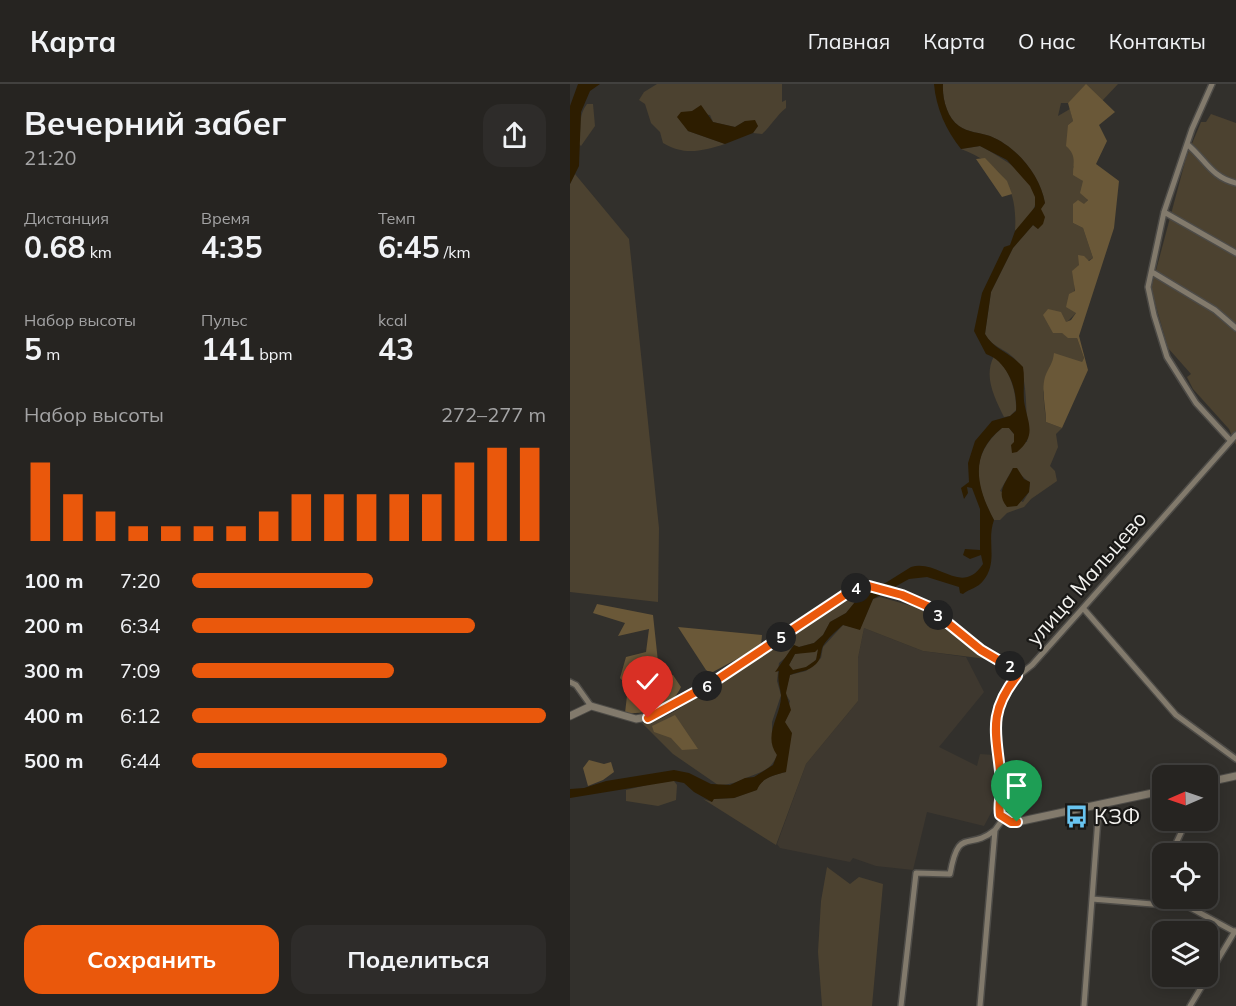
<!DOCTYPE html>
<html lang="ru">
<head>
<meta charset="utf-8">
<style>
  :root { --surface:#262421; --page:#2e2c2a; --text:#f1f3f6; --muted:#a4a4a5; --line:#42413f; --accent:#ea580c }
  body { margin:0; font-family:Mulish,sans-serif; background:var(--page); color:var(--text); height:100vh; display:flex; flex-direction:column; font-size:22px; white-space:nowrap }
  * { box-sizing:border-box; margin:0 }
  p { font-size:20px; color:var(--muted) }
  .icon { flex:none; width:33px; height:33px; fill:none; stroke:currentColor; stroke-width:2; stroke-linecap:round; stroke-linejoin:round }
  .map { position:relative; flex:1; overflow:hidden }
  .panel { display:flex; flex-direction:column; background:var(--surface); width:570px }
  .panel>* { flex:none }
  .needle { width:39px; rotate:268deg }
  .fabs { position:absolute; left:582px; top:681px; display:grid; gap:12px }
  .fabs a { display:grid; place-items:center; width:66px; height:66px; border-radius:12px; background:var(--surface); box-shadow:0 3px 15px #0003,0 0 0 2px var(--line); font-size:30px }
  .pin { position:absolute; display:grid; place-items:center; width:51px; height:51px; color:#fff; margin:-62px -26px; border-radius:50% 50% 50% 0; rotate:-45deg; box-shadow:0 0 6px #0007 }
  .pin .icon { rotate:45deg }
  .km { position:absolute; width:30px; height:30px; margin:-15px; border-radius:50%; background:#222; color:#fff; font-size:16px; line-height:30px; text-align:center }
  .round { display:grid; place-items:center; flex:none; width:63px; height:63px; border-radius:18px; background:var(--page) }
  .summary { display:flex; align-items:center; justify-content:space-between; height:102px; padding:0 24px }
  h1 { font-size:33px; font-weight:700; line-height:45px }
  .metrics { display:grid; grid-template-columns:repeat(3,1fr); gap:9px; height:102px; padding:6px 24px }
  .metrics div { display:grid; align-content:center }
  .metrics b { font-size:30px; font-weight:700 }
  .metrics small { font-size:16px; font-weight:400 }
  .metrics p { font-size:16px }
  .chart { height:168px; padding:12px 24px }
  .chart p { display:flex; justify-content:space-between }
  .chart svg { width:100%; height:108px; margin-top:6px; stroke:var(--accent); stroke-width:6 }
  .cta { display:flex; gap:12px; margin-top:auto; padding:12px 24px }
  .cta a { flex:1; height:69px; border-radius:18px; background:var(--accent); color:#fff; font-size:24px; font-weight:700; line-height:69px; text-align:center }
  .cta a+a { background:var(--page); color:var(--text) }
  ul { padding:0 24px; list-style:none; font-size:20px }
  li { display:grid; grid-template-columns:96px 72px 1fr; align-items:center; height:45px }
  li i { height:15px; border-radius:8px; background:var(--accent) }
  header { display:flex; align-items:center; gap:36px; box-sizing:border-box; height:84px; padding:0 30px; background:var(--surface); border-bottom:2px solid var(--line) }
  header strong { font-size:28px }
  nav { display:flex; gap:33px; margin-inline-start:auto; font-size:21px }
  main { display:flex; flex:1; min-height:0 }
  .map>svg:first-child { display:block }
  .built { fill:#3e382f }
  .green { fill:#4c4230; fill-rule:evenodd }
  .forest { fill:#6a5838 }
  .water { fill:#2d1d00; fill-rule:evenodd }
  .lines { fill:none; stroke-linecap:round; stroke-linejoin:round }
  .minor-casing { stroke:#4d4b47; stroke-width:8 }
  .tertiary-casing { stroke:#4d4b47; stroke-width:9 }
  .minor { stroke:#827a6c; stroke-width:5 }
  .tertiary { stroke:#827a6c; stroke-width:7 }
  .route-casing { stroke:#fff; stroke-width:12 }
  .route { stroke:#ea580c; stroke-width:8 }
  .labels { text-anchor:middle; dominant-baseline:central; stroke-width:4.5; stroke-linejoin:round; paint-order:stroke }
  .street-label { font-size:21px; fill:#f3f2ef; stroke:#191816 }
  .poi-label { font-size:21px; fill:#f3f2ef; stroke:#191816; text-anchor:start }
</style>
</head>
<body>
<header>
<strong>Карта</strong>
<nav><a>Главная</a><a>Карта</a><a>О нас</a><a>Контакты</a></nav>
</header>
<main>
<section class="panel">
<div class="summary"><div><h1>Вечерний забег</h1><p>21:20</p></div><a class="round"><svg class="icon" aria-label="share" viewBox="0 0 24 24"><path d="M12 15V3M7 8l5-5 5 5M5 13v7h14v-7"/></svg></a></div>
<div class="metrics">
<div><p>Дистанция</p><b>0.68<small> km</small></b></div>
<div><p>Время</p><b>4:35</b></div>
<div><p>Темп</p><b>6:45<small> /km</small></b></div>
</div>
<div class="metrics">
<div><p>Набор высоты</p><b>5<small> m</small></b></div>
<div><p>Пульс</p><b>141<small> bpm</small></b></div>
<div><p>kcal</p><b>43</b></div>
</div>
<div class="chart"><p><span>Набор высоты</span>272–277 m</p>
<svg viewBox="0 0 160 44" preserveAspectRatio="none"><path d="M5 44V12M15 44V25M25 44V32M35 44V38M45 44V38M55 44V38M65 44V38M75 44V32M85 44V25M95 44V25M105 44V25M115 44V25M125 44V25M135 44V12M145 44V6M155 44V6"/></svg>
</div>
<ul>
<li><b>100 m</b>7:20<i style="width:51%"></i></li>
<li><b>200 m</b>6:34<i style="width:80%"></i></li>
<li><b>300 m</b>7:09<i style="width:57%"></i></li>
<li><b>400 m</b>6:12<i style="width:100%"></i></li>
<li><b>500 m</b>6:44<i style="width:72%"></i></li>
</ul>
<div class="cta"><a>Сохранить</a><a>Поделиться</a></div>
</section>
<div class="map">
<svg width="666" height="922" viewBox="0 0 666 922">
  <rect width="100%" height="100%" fill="#32302c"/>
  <!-- built -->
  <path class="built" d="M294,544l59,23 43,6 18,35 -45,55 38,19 3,-12 14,1 3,21 -4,33 -9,17 -57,-14 -14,58 -37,-4 -23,-8 -3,4 -70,-14 -3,-4 29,-80 52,-63v-43z"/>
  <!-- green -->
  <path class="green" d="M87,0h125v18l4,-2v8c-10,8 -15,18 -24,26l-9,-1 5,-7 -13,-5 -10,6 -22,-5 -3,-7 -29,-3 7,19 37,13c-23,7 -40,12 -62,-1l-3,-11 -9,-9 -6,-19 -6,-4 5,-8z
    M373,0h175l-16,17 -16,-16 -18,18h-7l-3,13 12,-7 3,12 -5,4v10l8,28 -3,4 10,14 5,18 -15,24 10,5 10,30 -14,7 -5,17 2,31 -10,10 -4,10 15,5 7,20 -2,4 -30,4 -9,26 3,30 16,6 -6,6 2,13 -8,19 5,5 2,10 -26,18 -7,8 -17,6 -7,7h-6c-19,-35 -25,-64 8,-92h7l5,6v8h13l1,-10c-3,-21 1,-60 -14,-74 -10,-10 -21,-10 -29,-24l6,-42 22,-44 20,-23 5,4 2,-20 5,-6c-5,-28 -28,-56 -55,-67 -9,-3 -23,-4 -31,-10 -12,-8 -17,-28 -16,-42zM443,384l17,15 -1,9 -6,10 -23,-11z
    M17,20h6l2,22 -14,20 -3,-3c5,-15 -1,-26 9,-39z
    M641,30l25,9v322l-7,-16 -36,-40 -6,-12 4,-3 -23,-26 -17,-59 35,-131 15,-36h5z
    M410,62c19,10 61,33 55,59 -3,10 -13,19 -20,26 3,-44 -13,-66 -54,-82z
    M5,90l54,65 30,289 -1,74 -88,-10v-408z
    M424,272c15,11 23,37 22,54l-6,6 -6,1c-9,-19 -21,-40 -10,-61z
    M295,506l8,2 -18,10 -9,11 -16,9 -7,13 -9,8 -15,4 -6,-2 -7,12 -7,6 -2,18 4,14 -9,27v19l5,14c-6,16 -17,17 -31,23 -9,4 -16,7 -28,7l-45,-31 -31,-31 18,-4 17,-9 177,-118z
    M310,513l46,13 52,45 9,4 -64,-8 -59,-23 -6,30v43l-52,63 -30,81 -73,-46 9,3 1,-3 21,-1 22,-8c5,-12 18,-15 30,-18l-1,-50 5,-21 -5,-8 5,-18 16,-4 15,-13 2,-11 20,-22 17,4 13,-30z
    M250,565c-2,14 -14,21 -28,21l-3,-5 6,-11z
    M94,697h10l3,4 -1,15 -18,6 -32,-5v-11z
    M257,783l23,17 9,-7 24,7 -11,122h-50l-4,-54 3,-51z"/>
  <!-- forest -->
  <path class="forest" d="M516,0l29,28 -16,13 8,16 -11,23 23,17 -5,47 -35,108 9,34 -26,58 -16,-6c0,-15 -5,-31 -1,-45 3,-9 8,-13 9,-24l28,9 2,-4 -7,-20h-9l-6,-5h-9l-10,-18 5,-6 13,3 5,10 5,-2 5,-7 -10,-6 3,-13 6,-3 -3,-20 7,-6 -1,-10 6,1 5,5 4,-3 -10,-30 -10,-5v-19l5,-4 6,4 4,-4 -8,-7 3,-12 -10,-6c0,-13 4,-19 -7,-29l2,-21 5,-4 -5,-18z
    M415,74l22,23 5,13 -10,3 -26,-38z
    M27,520l56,11 6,56 14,4 8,12c-11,23 -32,27 -56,26l3,-26 -8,-9 6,-21 20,-5 3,-23 -31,7 7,-13 -32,-10z
    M108,543l84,8 -1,11 -50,27 -5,-3z
    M105,631l23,34 -16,1 -11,-12 -17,-6 -2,-6z
    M19,676l15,4 7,-2 3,10 -11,8 -15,6 -5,-18z"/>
  <!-- water -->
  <path class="water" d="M8,0h22l-10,7 -9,21 -2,54 -9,18v-78z
    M364,0h9c-1,14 4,34 16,42 8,6 22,7 31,10 27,11 50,39 55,67l-4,6 4,8 -2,7 -5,5 -5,-4 -20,23 -22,44 -6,42c9,16 25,18 38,33 2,11 0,22 1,34 3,21 14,34 -7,51l-5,1 -1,-8 3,-3v-8l-5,-6h-7c-33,26 -26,58 -8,92 -8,22 5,41 -11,61 -5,7 -14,8 -20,13l-3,-1 -1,-6 -32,-10 -18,2 -36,20 -13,31 -17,-5c-6,5 -16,14 -20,21 -3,7 -1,12 -7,18 -8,8 -16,7 -26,11l-4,18 5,17 -6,12 7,11 -6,39c-12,3 -25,6 -29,18l-23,8 -20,1 -2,3 -18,-10 -10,-9 -10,-2 -104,17v-9l14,-1 22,-7 68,-11 15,3 22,11 19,1 15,-7 9,-1 19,-12 4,-10c-15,-20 5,-41 4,-60 -1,-9 -4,-15 -2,-24l-4,1 19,-27 5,2 15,-4 9,-8 7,-13 16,-9 9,-11 56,-35c28,-8 50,30 72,-3l-2,-9 -11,4 -7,-4 2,-6 15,1v-41l-8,-21 -5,-1 1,6 -4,6 -3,-11 8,-6 -1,-19 7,-22 17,-20 18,-5 6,-5c2,-22 -9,-50 -30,-57l-12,-23 8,-38 22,-46 6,-2 5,-14 20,-24v-10l-5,-11 -23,-26 -27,-14 -19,3c-15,-19 -25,-41 -27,-65zM248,565l-2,11 -10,7 -13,3 -4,-5 6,-11 20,-2z
    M131,21l12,17 22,5 10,-6 10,-1 3,6 -5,7 -28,11 -37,-13 -11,-14 4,-5 11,-1z
    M443,384h4l7,11 6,3 -1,10 -12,14 -10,1c-12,-15 -1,-24 6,-39z"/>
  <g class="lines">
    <defs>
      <path id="minor" d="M642,0l-20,45 -28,83 -16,75 6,28 13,42 29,46 34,37
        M617,60c19,16 24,33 49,39
        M594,128l72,41
        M582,188l63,38 21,18
        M513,524l93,107 60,44
        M447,593l15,-12 51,-57 153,-173
        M0,598l6,3 15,21
        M601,770l16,-34
        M522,815l97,8 46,25
        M331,922l15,-133 34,1c9,-49 18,-22 45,-44
        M410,922l15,-176 8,-11
        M514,922l15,-201
        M620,922l45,-75"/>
      <path id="tertiary" d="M0,632l21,-10 45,13 21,-4 55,-32 136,-91c43,-23 100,33 131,57 11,8 25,12 36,21l2,7 -19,29 -3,25 6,54 -2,25 4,9 14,3 145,-31
        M638,698l28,-6"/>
    </defs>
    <!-- minor casing -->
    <use href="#minor" class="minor-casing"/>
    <!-- tertiary casing -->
    <use href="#tertiary" class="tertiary-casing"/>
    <!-- minor -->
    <use href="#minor" class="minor"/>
    <!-- tertiary -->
    <use href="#tertiary" class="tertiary"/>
  </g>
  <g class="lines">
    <defs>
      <path id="route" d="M78,634l64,-35 146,-97h11l33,9 25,11 54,44 34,20 2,6c-32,40 -19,61 -16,106 1,11 -3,22 -1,33l11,7h6"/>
    </defs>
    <!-- route casing -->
    <use href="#route" class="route-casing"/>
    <!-- route -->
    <use href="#route" class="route"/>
  </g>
  <!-- icons -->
  <defs>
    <symbol id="bus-bare" viewBox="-9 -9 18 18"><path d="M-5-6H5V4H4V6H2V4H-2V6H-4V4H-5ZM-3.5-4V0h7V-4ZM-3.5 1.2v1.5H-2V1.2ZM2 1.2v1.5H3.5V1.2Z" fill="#68c4f0" stroke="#191816" stroke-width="2.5" paint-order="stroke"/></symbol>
  </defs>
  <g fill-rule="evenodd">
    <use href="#bus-bare" x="490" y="716" width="33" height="33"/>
  </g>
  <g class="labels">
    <!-- street labels -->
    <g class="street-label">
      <text transform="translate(516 494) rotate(-49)">улица Мальцево</text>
    </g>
    <!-- poi labels -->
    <g class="poi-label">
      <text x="524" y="732">КЗФ</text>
    </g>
  </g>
</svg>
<div class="fabs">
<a><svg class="needle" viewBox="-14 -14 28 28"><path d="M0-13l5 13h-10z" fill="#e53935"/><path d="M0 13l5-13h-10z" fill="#a4a4a5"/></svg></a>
<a><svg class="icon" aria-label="locate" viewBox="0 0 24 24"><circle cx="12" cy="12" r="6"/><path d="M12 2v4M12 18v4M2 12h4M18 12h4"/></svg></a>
<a><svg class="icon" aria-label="layers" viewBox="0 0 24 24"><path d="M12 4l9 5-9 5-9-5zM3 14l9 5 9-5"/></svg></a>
</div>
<div class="pin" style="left:447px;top:738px;background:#1e9e55"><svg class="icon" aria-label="arrive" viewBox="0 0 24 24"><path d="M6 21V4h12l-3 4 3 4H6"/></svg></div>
<div class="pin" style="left:78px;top:634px;background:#d93025"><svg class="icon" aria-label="check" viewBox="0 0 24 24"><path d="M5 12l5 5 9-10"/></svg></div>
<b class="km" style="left:440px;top:582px">2</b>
<b class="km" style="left:368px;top:531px">3</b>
<b class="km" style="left:286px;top:504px">4</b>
<b class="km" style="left:211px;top:553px">5</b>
<b class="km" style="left:137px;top:602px">6</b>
</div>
</main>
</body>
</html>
